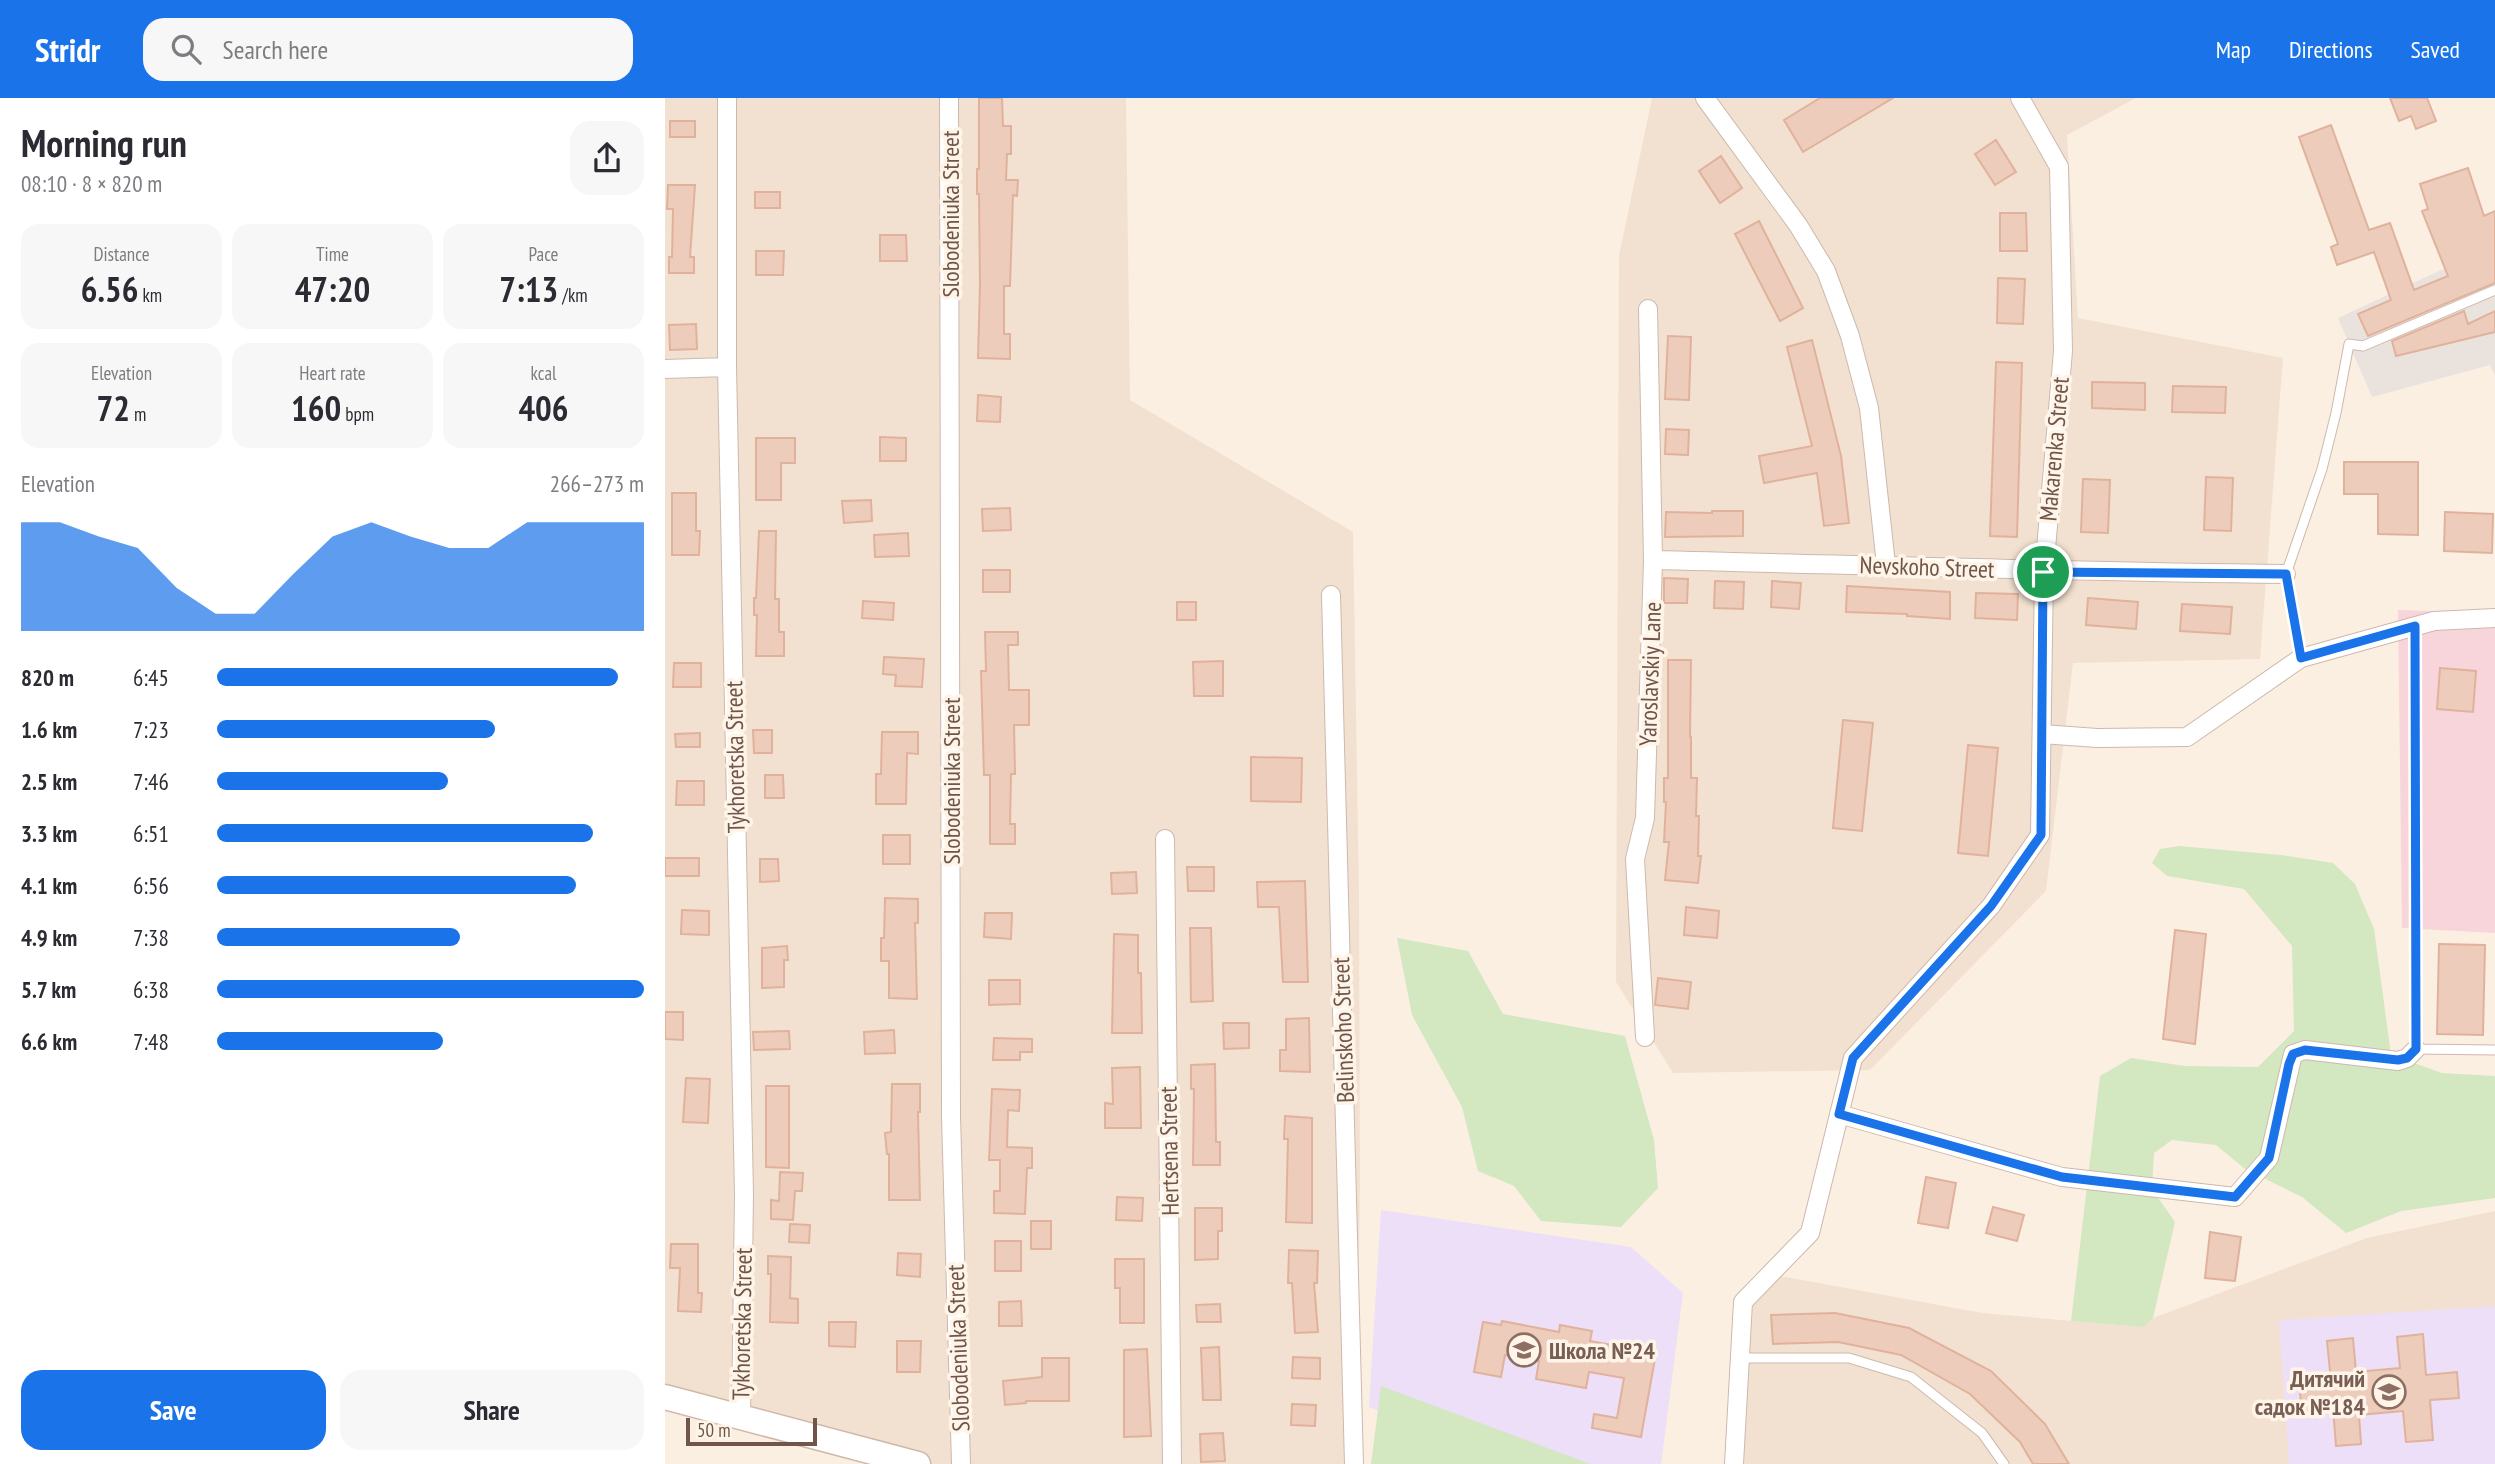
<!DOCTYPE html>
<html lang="en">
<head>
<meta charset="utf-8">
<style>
  :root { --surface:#fff; --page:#f7f7f7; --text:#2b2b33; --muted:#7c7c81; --accent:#1a73e8 }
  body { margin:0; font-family:"PT Sans Narrow",sans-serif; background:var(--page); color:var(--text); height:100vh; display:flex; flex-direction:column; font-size:26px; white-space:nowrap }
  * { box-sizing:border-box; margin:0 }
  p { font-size:23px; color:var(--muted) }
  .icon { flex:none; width:38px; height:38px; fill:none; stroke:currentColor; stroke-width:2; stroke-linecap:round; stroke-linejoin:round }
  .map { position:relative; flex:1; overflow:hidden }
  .sheet { display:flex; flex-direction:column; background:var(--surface); width:665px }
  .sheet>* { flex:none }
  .scale { position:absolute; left:21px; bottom:18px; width:131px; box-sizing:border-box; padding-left:7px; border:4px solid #70554a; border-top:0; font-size:19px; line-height:24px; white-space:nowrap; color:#70554a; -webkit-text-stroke:5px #fef4e7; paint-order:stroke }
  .pin { position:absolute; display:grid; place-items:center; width:60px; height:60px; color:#fff; margin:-30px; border:4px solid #fff; border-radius:50%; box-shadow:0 2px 7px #0007 }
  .round { display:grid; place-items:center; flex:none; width:74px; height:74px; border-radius:21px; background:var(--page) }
  .head { display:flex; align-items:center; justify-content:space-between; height:119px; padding:0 21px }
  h1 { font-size:38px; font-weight:700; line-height:52px }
  .metrics { display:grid; grid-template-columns:repeat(3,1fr); gap:10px; height:119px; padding:7px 21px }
  .metrics div { display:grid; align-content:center; border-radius:18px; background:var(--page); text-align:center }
  .metrics b { font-size:35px; font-weight:700 }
  .metrics small { font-size:19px; font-weight:400 }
  .metrics p { font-size:19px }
  .chart { height:196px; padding:14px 21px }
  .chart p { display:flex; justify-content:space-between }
  .chart svg { width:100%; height:126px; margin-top:7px; fill:var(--accent); opacity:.7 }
  .primary-button { display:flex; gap:14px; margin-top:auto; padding:14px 21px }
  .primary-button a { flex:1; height:80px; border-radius:21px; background:var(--accent); color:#fff; font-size:28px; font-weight:700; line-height:80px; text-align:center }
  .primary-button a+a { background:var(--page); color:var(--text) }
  ul { padding:0 21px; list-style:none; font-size:23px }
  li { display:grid; grid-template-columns:112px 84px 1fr; align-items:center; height:52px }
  li i { height:18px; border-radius:9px; background:var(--accent) }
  header { display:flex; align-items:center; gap:42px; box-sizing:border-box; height:98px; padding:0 35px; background:var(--accent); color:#fff }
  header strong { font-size:33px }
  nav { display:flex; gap:38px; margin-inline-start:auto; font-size:24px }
  .search { width:490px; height:63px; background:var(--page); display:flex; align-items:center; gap:18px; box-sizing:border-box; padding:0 24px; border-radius:21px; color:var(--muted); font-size:26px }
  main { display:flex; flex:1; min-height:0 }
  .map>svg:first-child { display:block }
  .residential { fill:#f2e1d0 }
  .industrial { fill:#eae2dd }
  .education { fill:#ecdff7 }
  .medical { fill:#f8d5db }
  .green { fill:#d3e7c1 }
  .building { fill:#ecb; stroke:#e0b29c; stroke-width:2 }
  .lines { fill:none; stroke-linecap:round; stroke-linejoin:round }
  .lane-casing { stroke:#cdb9ac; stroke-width:11 }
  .street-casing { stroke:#cdb9ac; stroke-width:20 }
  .secondary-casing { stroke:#d0b8a9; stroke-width:27 }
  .lane { stroke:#fff; stroke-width:9 }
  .street { stroke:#fff; stroke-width:18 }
  .secondary { stroke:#fff; stroke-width:24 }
  .route-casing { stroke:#fff; stroke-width:14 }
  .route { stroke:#1a73e8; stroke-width:9 }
  .labels { text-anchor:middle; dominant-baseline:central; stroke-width:7; stroke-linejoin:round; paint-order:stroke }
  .street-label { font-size:24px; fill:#70554a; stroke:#fef4e7 }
  .education-label { font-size:24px; font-weight:bold; fill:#785e54; stroke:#fef4e7; text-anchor:start }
</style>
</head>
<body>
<header>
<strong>Stridr</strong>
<div class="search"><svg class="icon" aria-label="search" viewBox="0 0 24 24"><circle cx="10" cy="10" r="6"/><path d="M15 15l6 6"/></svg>Search here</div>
<nav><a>Map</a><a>Directions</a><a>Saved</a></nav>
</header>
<main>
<section class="sheet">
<div class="head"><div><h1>Morning run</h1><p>08:10 · 8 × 820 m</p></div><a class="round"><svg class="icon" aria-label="share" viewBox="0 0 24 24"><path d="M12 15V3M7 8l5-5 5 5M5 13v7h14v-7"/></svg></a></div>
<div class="metrics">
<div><p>Distance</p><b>6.56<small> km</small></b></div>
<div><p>Time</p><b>47:20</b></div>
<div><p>Pace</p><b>7:13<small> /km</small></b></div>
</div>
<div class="metrics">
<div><p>Elevation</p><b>72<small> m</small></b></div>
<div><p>Heart rate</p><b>160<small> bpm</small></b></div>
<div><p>kcal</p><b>406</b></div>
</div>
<div class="chart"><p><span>Elevation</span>266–273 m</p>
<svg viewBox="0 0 160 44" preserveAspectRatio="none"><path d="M0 44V6L10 6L20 11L30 15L40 29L50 38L60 38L70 24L80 11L90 6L100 11L110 15L120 15L130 6L140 6L150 6L160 6V44z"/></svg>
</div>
<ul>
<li><b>820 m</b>6:45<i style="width:94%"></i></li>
<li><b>1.6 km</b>7:23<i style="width:65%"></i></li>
<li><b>2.5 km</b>7:46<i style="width:54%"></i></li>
<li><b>3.3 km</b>6:51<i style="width:88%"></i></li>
<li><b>4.1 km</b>6:56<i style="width:84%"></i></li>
<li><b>4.9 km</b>7:38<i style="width:57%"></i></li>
<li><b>5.7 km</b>6:38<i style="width:100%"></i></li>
<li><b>6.6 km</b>7:48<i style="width:53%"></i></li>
</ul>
<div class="primary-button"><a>Save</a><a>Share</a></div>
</section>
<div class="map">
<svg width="1830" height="1366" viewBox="0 0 1830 1366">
  <rect width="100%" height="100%" fill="#fbefe2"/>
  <!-- residential -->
  <path class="residential" d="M0,0h461l4,302 223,132 6,362 1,289 -4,281h-438l-253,-67z
    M987,0h484l-69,37 11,183 205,40 -23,301 -187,4 -27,228 -176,179 -197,3 -57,-91 3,-726z
    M1830,1113v253h-761l9,-162 27,-28 212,39 160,14 11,-9 214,-80z"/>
  <!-- industrial -->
  <path class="industrial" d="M1830,147v131l-5,-11 -118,32 -34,-79z"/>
  <!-- education -->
  <path class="education" d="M716,1112l250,37 52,46 -22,171h-147l-145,-57z
    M1830,1208v158h-206l-10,-144z"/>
  <!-- medical -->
  <path class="medical" d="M1733,512l97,3v320l-93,-5z"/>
  <!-- green -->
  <path class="green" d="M1514,748l102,9 52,8 22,21 19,45 17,126 51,18 53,3v122l-94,13 -55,22 -44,-36 -57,-28 -29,-24 -44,-5 -18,13 -2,36 23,33 -22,96 -10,9 -72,-6 29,-245 31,-18 54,8 73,1 36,-36 -2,-85 -48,-57 -77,-13 -15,-13 8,-14z
    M732,840l71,13 35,63 122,22 29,104 4,48 -37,39 -80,-6 -27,-35 -36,-15 -16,-64 -50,-92z
    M716,1288l209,78h-219z"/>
  <!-- building -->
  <path class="building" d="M314,0h23l1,28h8v28h-4l-1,26h12l-1,16 -4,-1 -3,91h-6v48h6v25l-32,-1 2,-72 -1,-92h-2v-25h2z
    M1155,0h73l-90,54 -19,-32z
    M1725,0h37l9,23 -20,8 -5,-13 -12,5z
    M5,23h25v16h-25z
    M1666,27l38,105 21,-7 24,67 34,-14 -26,-65 6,-2 -8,-25 48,-16 16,48 11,-5v72l-127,53 -10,-22 33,-14 -17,-48 -37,13 -6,-18 7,-3 -39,-107z
    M1331,42l20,32 -21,13 -20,-31z
    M1056,58l21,32 -22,15 -21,-32z
    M3,87h27l-5,72h4v16h-25v-16h3l1,-48h-6z
    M90,94h25v16h-25z
    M1335,115h26l1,38h-27z
    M1094,123l44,87 -23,13 -45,-87z
    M215,137h26l1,26h-27z
    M91,153h28l-1,24h-27z
    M1333,180l27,1 -2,45 -26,-1z
    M1799,213l4,13 27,-13v21l-99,24 -4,-15z
    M31,226l1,25 -27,1 -1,-25z
    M1003,238l23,1 -2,63 -24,-1z
    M1147,242l29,116 8,67 -25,3 -7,-53 -53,10 -5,-27 53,-10 -25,-99z
    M1331,264l26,1 -5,174 -27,-1z
    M1427,284l53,1v27l-53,-2z
    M1508,288l53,1 -1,26 -53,-1z
    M313,297l23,2 -1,25 -23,-1z
    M1001,331l23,1 -1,25 -23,-1z
    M215,339l26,1v23h-26z
    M91,340h39v25h-14v37h-25z
    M1679,364h74v73l-40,-1v-40h-34z
    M1541,379l27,1 -2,53 -27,-1z
    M1418,381l27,1 -2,53 -27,-1z
    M7,395h24v38h4l-1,24h-27z
    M206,402l1,21 -28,2 -2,-22z
    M345,410l1,22 -28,1 -1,-22z
    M1047,413h31v25l-78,1 1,-25 46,1z
    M1780,414l48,2 -1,39 -48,-2z
    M94,433h17l-1,68h4v33h5v24h-28l1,-41h-3v-17h2z
    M243,435l1,23 -34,1 -1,-22z
    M318,472h27v22h-27z
    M999,480l24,1 -1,24h-23z
    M1050,483l29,1 -1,27 -29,-1z
    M1107,483l29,2 -2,26 -28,-2z
    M1182,488l103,6v27l-43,-3v-2l-61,-2z
    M1311,495l42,1 -1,26 -42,-2z
    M1423,500l50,4 -2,27 -50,-4z
    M198,503l31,2 -1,17 -31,-2z
    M512,504h19v18h-19z
    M1517,506l50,3 -2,27 -50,-3z
    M320,534h33v13h-10l1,45h20v35h-15l1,49h-4l-1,50h5v20h-25v-69h-6l-3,-104h5z
    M219,559l40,2 -2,28 -27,-1 1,-11 -13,-1z
    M1003,562h23l-1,77h1v41h6l-1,38h3l-1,40h3l-3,27 -33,-3 4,-38h-5l2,-40h-2v-24h4z
    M558,563v35h-29l-1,-34z
    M9,565h27v24h-28z
    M1775,570l36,3 -3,41 -36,-3z
    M1178,622l30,3 -11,108 -29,-3z
    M88,632h19v23h-18z
    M217,634h36v22l-11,-1 -1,51h-30v-30h5z
    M35,635v14h-24l-1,-13z
    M1303,647l30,3 -10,108 -30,-3z
    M586,659l51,1 -1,44 -50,-1z
    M100,677h18l1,23h-19z
    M12,683h27v24h-28z
    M218,737h27v29h-27z
    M0,760h34v18h-34z
    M95,761h18l1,22 -19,1z
    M522,769h27v24h-26z
    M471,774l1,21 -25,1 -1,-21z
    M640,783l3,101h-25l-4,-75h-21l-1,-25z
    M220,800l33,1v24h-3l2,76 -28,-1v-37h-8v-23h3z
    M1021,809l33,4 -2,27 -33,-3z
    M17,812l27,1v24l-28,-1z
    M320,815h27l-1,26 -27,-2z
    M525,830h21l2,73 -22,1z
    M1510,832l31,4 -11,110 -32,-5z
    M449,836l24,1v38h3l1,60h-30z
    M1774,846l46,1 -2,90 -46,-1z
    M122,848l1,14h-4v27l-22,1v-40z
    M993,880l33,4 -3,27 -33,-4z
    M324,882h31v24l-31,1z
    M0,914h18v28l-18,-1z
    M644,920l1,54 -30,-1v-21h6v-31z
    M558,925h26v25l-25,1z
    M229,932l1,23 -30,1 -1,-22z
    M124,933l1,18 -36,1 -1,-18z
    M329,940l38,1v13h-12v8h-27z
    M550,966l1,78h4v23h-27l1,-76h-3v-24z
    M475,969l1,61h-36v-25l8,1 -1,-36z
    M21,980l24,1 -2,44 -25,-1z
    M227,986h28v28h-2l2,88h-31v-46h-2l-2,-21 6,-1z
    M101,988h23v82l-23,-1z
    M327,991l28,1 -1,21 -11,-1 -1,37 25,1v20h-5l-2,46 -31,-1v-22h6v-31h-11z
    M620,1018l27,2v105l-26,-1 2,-83h-4z
    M115,1074l23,1 -1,18h-7l-2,29 -22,-1v-19l8,1z
    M1261,1079l30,6 -8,45 -30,-5z
    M452,1099l26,1 -1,23 -26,-1z
    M1328,1109l31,8 -7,26 -31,-8z
    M530,1110h27v23h-4v28l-23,1z
    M366,1123h20v28h-20z
    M125,1126l20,1 -1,18 -20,-1z
    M1545,1134l31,5 -6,44 -30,-3z
    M330,1143h26v30h-26z
    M6,1146h27v49h4l-1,19 -23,-1 2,-43h-10z
    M624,1152l29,1 -1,32h-3l4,49 -23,1 -3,-50h-4z
    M233,1155l23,1 -1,23 -23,-2z
    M103,1158l23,1 -1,41 8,1v24l-28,-1 1,-48h-3z
    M450,1161h29v64h-24v-35h-5z
    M356,1203l1,25h-23v-24z
    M555,1206l1,18h-24l-1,-17z
    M1170,1215l74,15 82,43 54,53 24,40h-36l-13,-22 -50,-48 -69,-39 -63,-13 -65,2 -2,-29z
    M837,1223l57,11 1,-7 32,6 -2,10 66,12 -15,84 -49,-9 2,-14 23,4 7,-40 -35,-6 -3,16 -50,-9 3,-18 -34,-6 -4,22 -27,-5 9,-50 18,3z
    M164,1224h27l-1,25 -26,-1z
    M1758,1236l3,41 31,-3 2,26 -29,2 3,40 -27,2 -3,-31 -44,4 2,29 -25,2 -3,-38 -31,3 -3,-27 32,-3 -4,-40 26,-3 3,34 44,-4 -3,-31z
    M232,1243h24l-1,31h-23z
    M554,1249l2,53h-18l-2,-52z
    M482,1251l4,87 -27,1v-87z
    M628,1259l27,1v21l-28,-1z
    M377,1260h27v43h-43v2l-21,2 -2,-24 39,-4z
    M627,1306l24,1 -1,21 -24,-1z
    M558,1335l2,28 -24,1 -1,-28z"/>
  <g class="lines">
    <defs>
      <path id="lane" d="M1750,528l1,423 79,1
        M1636,560l-15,-84 36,-105 14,-56 13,-69 14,2 132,-56
        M1075,1260h109l62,19 71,56 22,31"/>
      <path id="street" d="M62,0v269l17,827 -3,223
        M284,0l2,1019 10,347
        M1040,0l93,127 28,46 24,65 19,72 17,157
        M0,271l62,-2
        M988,462c211,5 422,12 633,14
        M666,497l23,869
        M1377,636l55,4 90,-1 114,-79 133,-37 61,-3
        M500,741l7,625
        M980,939l-10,-178 10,-41 8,-258 -5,-251
        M1174,1016l223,63 173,20 34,-39 24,-104 12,-4 93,11 9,-3 9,-9
        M1069,1366l9,-162 67,-69 43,-175 138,-152 49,-71 4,-263 19,-221 -4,-184 -39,-69"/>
      <path id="secondary" d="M0,1299l253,67"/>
    </defs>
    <!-- lane casing -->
    <use href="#lane" class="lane-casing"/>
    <!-- street casing -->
    <use href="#street" class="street-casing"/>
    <!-- secondary casing -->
    <use href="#secondary" class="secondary-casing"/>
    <!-- lane -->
    <use href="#lane" class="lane"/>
    <!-- street -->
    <use href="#street" class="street"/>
    <!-- secondary -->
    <use href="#secondary" class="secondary"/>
  </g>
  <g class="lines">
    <defs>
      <path id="route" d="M1378,474l243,2 15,84 114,-32 1,423 -9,9 -9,2 -93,-10 -12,4 -4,10 -20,94 -34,39 -173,-20 -223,-63 14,-56 138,-152 50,-71z"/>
    </defs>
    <!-- route casing -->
    <use href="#route" class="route-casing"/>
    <!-- route -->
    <use href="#route" class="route"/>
  </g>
  <!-- icons -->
  <defs>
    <symbol id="school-ring" viewBox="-11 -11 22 22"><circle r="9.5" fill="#fef4e7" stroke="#8d6e63" stroke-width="1.5"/><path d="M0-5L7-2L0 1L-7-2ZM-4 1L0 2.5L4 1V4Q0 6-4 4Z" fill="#8d6e63"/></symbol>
  </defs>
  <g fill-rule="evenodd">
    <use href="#school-ring" x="840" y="1233" width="38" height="38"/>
    <use href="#school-ring" x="1705" y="1275" width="38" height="38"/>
  </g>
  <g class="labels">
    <!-- street labels -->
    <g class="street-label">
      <text transform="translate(285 116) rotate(-90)">Slobodeniuka Street</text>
      <text transform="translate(1389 351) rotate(-85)">Makarenka Street</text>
      <text transform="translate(1262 469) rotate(2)">Nevskoho Street</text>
      <text transform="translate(985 576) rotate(-88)">Yaroslavskiy Lane</text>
      <text transform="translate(70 659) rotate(-91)">Tykhoretska Street</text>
      <text transform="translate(286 683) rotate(-90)">Slobodeniuka Street</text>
      <text transform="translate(678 932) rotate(-92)">Belinskoho Street</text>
      <text transform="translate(504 1053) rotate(-91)">Hertsena Street</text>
      <text transform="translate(77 1226) rotate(-89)">Tykhoretska Street</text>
      <text transform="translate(293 1250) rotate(-92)">Slobodeniuka Street</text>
    </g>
    <!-- education labels -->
    <g class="education-label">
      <text x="884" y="1252">Школа №24</text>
      <text x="1700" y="1280" text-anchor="end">Дитячий<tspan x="1700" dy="28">садок №184</tspan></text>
    </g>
  </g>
</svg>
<div class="scale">50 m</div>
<div class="pin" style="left:1378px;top:474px;background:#1e9e55"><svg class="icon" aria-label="arrive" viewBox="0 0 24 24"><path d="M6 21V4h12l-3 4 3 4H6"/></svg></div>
</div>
</main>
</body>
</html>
